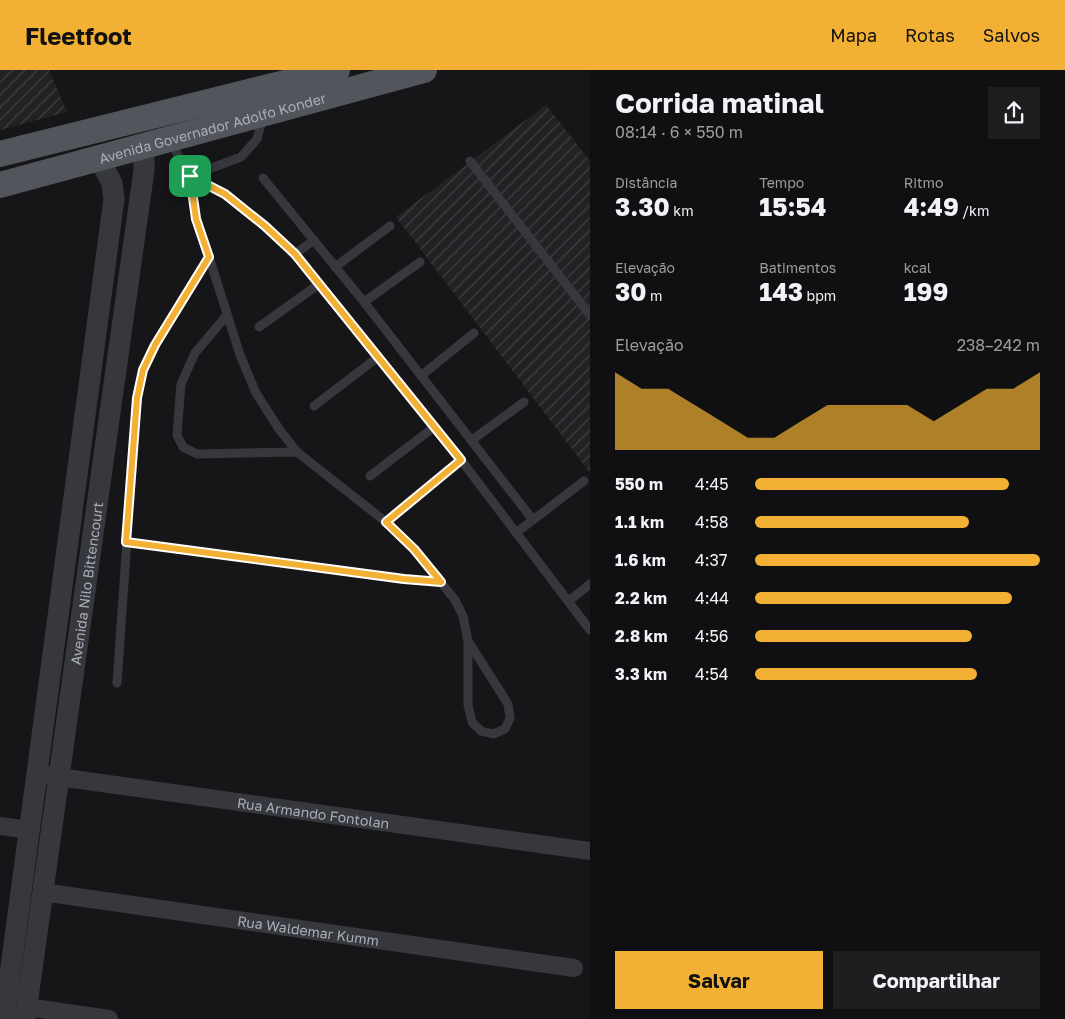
<!DOCTYPE html>
<html lang="pt">
<head>
<meta charset="utf-8">
<style>
  :root { --surface:#101012; --page:#1e1e20; --text:#f1f3f6; --muted:#9c9d9f; --accent:#f2b134 }
  body { margin:0; font-family:"Golos Text",sans-serif; background:var(--page); color:var(--text); height:100vh; display:flex; flex-direction:column; font-size:19px; white-space:nowrap }
  * { box-sizing:border-box; margin:0 }
  p { font-size:16px; color:var(--muted) }
  .icon { flex:none; width:28px; height:28px; fill:none; stroke:currentColor; stroke-width:2; stroke-linecap:round; stroke-linejoin:round }
  .map { position:relative; flex:1; overflow:hidden }
  .details { display:flex; flex-direction:column; background:var(--surface); width:475px }
  .details>* { flex:none }
  .pin { position:absolute; display:grid; place-items:center; width:42px; height:42px; color:#fff; margin:-21px; border-radius:10px; box-shadow:0 2px 8px #0006 }
  .round { display:grid; place-items:center; flex:none; width:52px; height:52px; border-radius:0px; background:var(--page) }
  .summary { display:flex; align-items:center; justify-content:space-between; height:85px; padding:0 25px }
  h1 { font-size:28px; font-weight:700; line-height:38px }
  .stats { display:grid; grid-template-columns:repeat(3,1fr); gap:8px; height:85px; padding:5px 25px }
  .stats div { display:grid; align-content:center }
  .stats b { font-size:25px; font-weight:700 }
  .stats small { font-size:14px; font-weight:400 }
  .stats p { font-size:14px }
  .chart { height:140px; padding:10px 25px }
  .chart p { display:flex; justify-content:space-between }
  .chart svg { width:100%; height:90px; margin-top:5px; fill:var(--accent); opacity:.7 }
  .button { display:flex; gap:10px; margin-top:auto; padding:10px 25px }
  .button a { flex:1; height:58px; border-radius:0px; background:var(--accent); color:#111; font-size:20px; font-weight:700; line-height:58px; text-align:center }
  .button a+a { background:var(--page); color:var(--text) }
  ul { padding:0 25px; list-style:none; font-size:16px }
  li { display:grid; grid-template-columns:80px 60px 1fr; align-items:center; height:38px }
  li i { height:12px; border-radius:6px; background:var(--accent) }
  header { display:flex; align-items:center; gap:30px; box-sizing:border-box; height:70px; padding:0 25px; background:var(--accent); color:#111 }
  header strong { font-size:24px }
  nav { display:flex; gap:28px; margin-inline-start:auto; font-size:18px }
  main { display:flex; flex:1; min-height:0 }
  .map>svg:first-child { display:block }
  .industrial { fill:url(#industrial-furrows) }
  .lines { fill:none; stroke-linecap:round; stroke-linejoin:round }
  .service { stroke:#37383d; stroke-width:9 }
  .minor { stroke:#37383d; stroke-width:18 }
  .tertiary { stroke:#37383d; stroke-width:21 }
  .primary { stroke:#53555c; stroke-width:26 }
  .route-casing { stroke:#fff; stroke-width:10 }
  .route { stroke:#f2b134; stroke-width:6 }
  .labels { text-anchor:middle; dominant-baseline:central; stroke-width:4; stroke-linejoin:round; paint-order:stroke }
  .street-label { font-size:14px; fill:#a8adb8; stroke:#111113 }
</style>
</head>
<body>
<header>
<strong>Fleetfoot</strong>
<nav><a>Mapa</a><a>Rotas</a><a>Salvos</a></nav>
</header>
<main>
<div class="map">
<svg width="590" height="949" viewBox="0 0 590 949">
  <defs>
    <pattern id="industrial-furrows" width="10" height="10" patternUnits="userSpaceOnUse" patternTransform="scale(1.25)"><rect width="10" height="10" fill="#222225"/><path d="M-1 1l2-2M0 10L10 0M9 11l2-2" fill="none" stroke="#3f3f43"/></pattern>
  </defs>
  <rect width="100%" height="100%" fill="#161618"/>
  <!-- industrial -->
  <path class="industrial" d="M0,0h49l18,42 -67,18z
    M546,35l44,56v312l-194,-256z"/>
  <g class="lines">
    <!-- service -->
    <path class="service" d="M263,47l-6,22 -16,18 -51,19 7,43 43,136 16,38 23,36 18,23 89,70 28,27 41,51 8,16 5,25v64l4,17 9,9 12,3 12,-5 5,-11 -2,-14 -40,-63
      M170,71l20,35 35,19 40,31 30,28 166,206 129,170
      M470,91l120,154
      M263,108l101,124 169,218 -16,12
      M295,184l19,-14
      M335,197l55,-41
      M364,232l56,-40
      M227,245l-32,38 -14,31 -4,51 6,12 14,7 100,-2
      M259,257l60,-43
      M422,305l52,-42
      M314,336l64,-49
      M472,370l52,-38
      M370,406l64,-49
      M533,450l51,-39
      M386,452l75,-62
      M126,472l278,37 37,3
      M569,531l21,-17
      M117,613l20,-286 6,-28 12,-24 54,-88"/>
    <!-- minor -->
    <g class="minor">
      <path id="s1" d="M37,704l553,77"/>
      <path d="M0,756l30,4"/>
      <path id="s2" d="M42,822l532,76"/>
      <path d="M27,937l82,12"/>
    </g>
    <!-- tertiary -->
    <g class="tertiary">
      <path d="M4,949l110,-820 -2,-16 -13,-24"/>
      <path id="s3" d="M25,949l119,-849v-23"/>
    </g>
    <!-- primary -->
    <g class="primary">
      <path d="M0,84l337,-84"/>
      <path id="s4" d="M0,115l424,-115"/>
    </g>
  </g>
  <g class="lines">
    <defs>
      <path id="route" d="M190,106l35,18 40,32 30,28 166,206 -75,62 28,27 27,33 -37,-3 -278,-37 11,-144 6,-28 12,-25 54,-88 -13,-38z"/>
    </defs>
    <!-- route casing -->
    <use href="#route" class="route-casing"/>
    <!-- route -->
    <use href="#route" class="route"/>
  </g>
  <g class="labels">
    <!-- street labels -->
    <g class="street-label">
      <text stroke="none"><textPath href="#s4" startOffset="220">Avenida Governador Adolfo Konder</textPath></text>
      <text stroke="none"><textPath href="#s3" startOffset="440">Avenida Nilo Bittencourt</textPath></text>
      <text stroke="none"><textPath href="#s1" startOffset="279">Rua Armando Fontolan</textPath></text>
      <text stroke="none"><textPath href="#s2" startOffset="269">Rua Waldemar Kumm</textPath></text>
    </g>
  </g>
</svg>
<div class="pin" style="left:190px;top:106px;background:#1e9e55"><svg class="icon" aria-label="arrive" viewBox="0 0 24 24"><path d="M6 21V4h12l-3 4 3 4H6"/></svg></div>
</div>
<section class="details">
<div class="summary"><div><h1>Corrida matinal</h1><p>08:14 · 6 × 550 m</p></div><a class="round"><svg class="icon" aria-label="share" viewBox="0 0 24 24"><path d="M12 15V3M7 8l5-5 5 5M5 13v7h14v-7"/></svg></a></div>
<div class="stats">
<div><p>Distância</p><b>3.30<small> km</small></b></div>
<div><p>Tempo</p><b>15:54</b></div>
<div><p>Ritmo</p><b>4:49<small> /km</small></b></div>
</div>
<div class="stats">
<div><p>Elevação</p><b>30<small> m</small></b></div>
<div><p>Batimentos</p><b>143<small> bpm</small></b></div>
<div><p>kcal</p><b>199</b></div>
</div>
<div class="chart"><p><span>Elevação</span>238–242 m</p>
<svg viewBox="0 0 160 44" preserveAspectRatio="none"><path d="M0 44V6L10 14L20 14L30 22L40 30L50 38L60 38L70 30L80 22L90 22L100 22L110 22L120 30L130 22L140 14L150 14L160 6V44z"/></svg>
</div>
<ul>
<li><b>550 m</b>4:45<i style="width:89%"></i></li>
<li><b>1.1 km</b>4:58<i style="width:75%"></i></li>
<li><b>1.6 km</b>4:37<i style="width:100%"></i></li>
<li><b>2.2 km</b>4:44<i style="width:90%"></i></li>
<li><b>2.8 km</b>4:56<i style="width:76%"></i></li>
<li><b>3.3 km</b>4:54<i style="width:78%"></i></li>
</ul>
<div class="button"><a>Salvar</a><a>Compartilhar</a></div>
</section>
</main>
</body>
</html>
